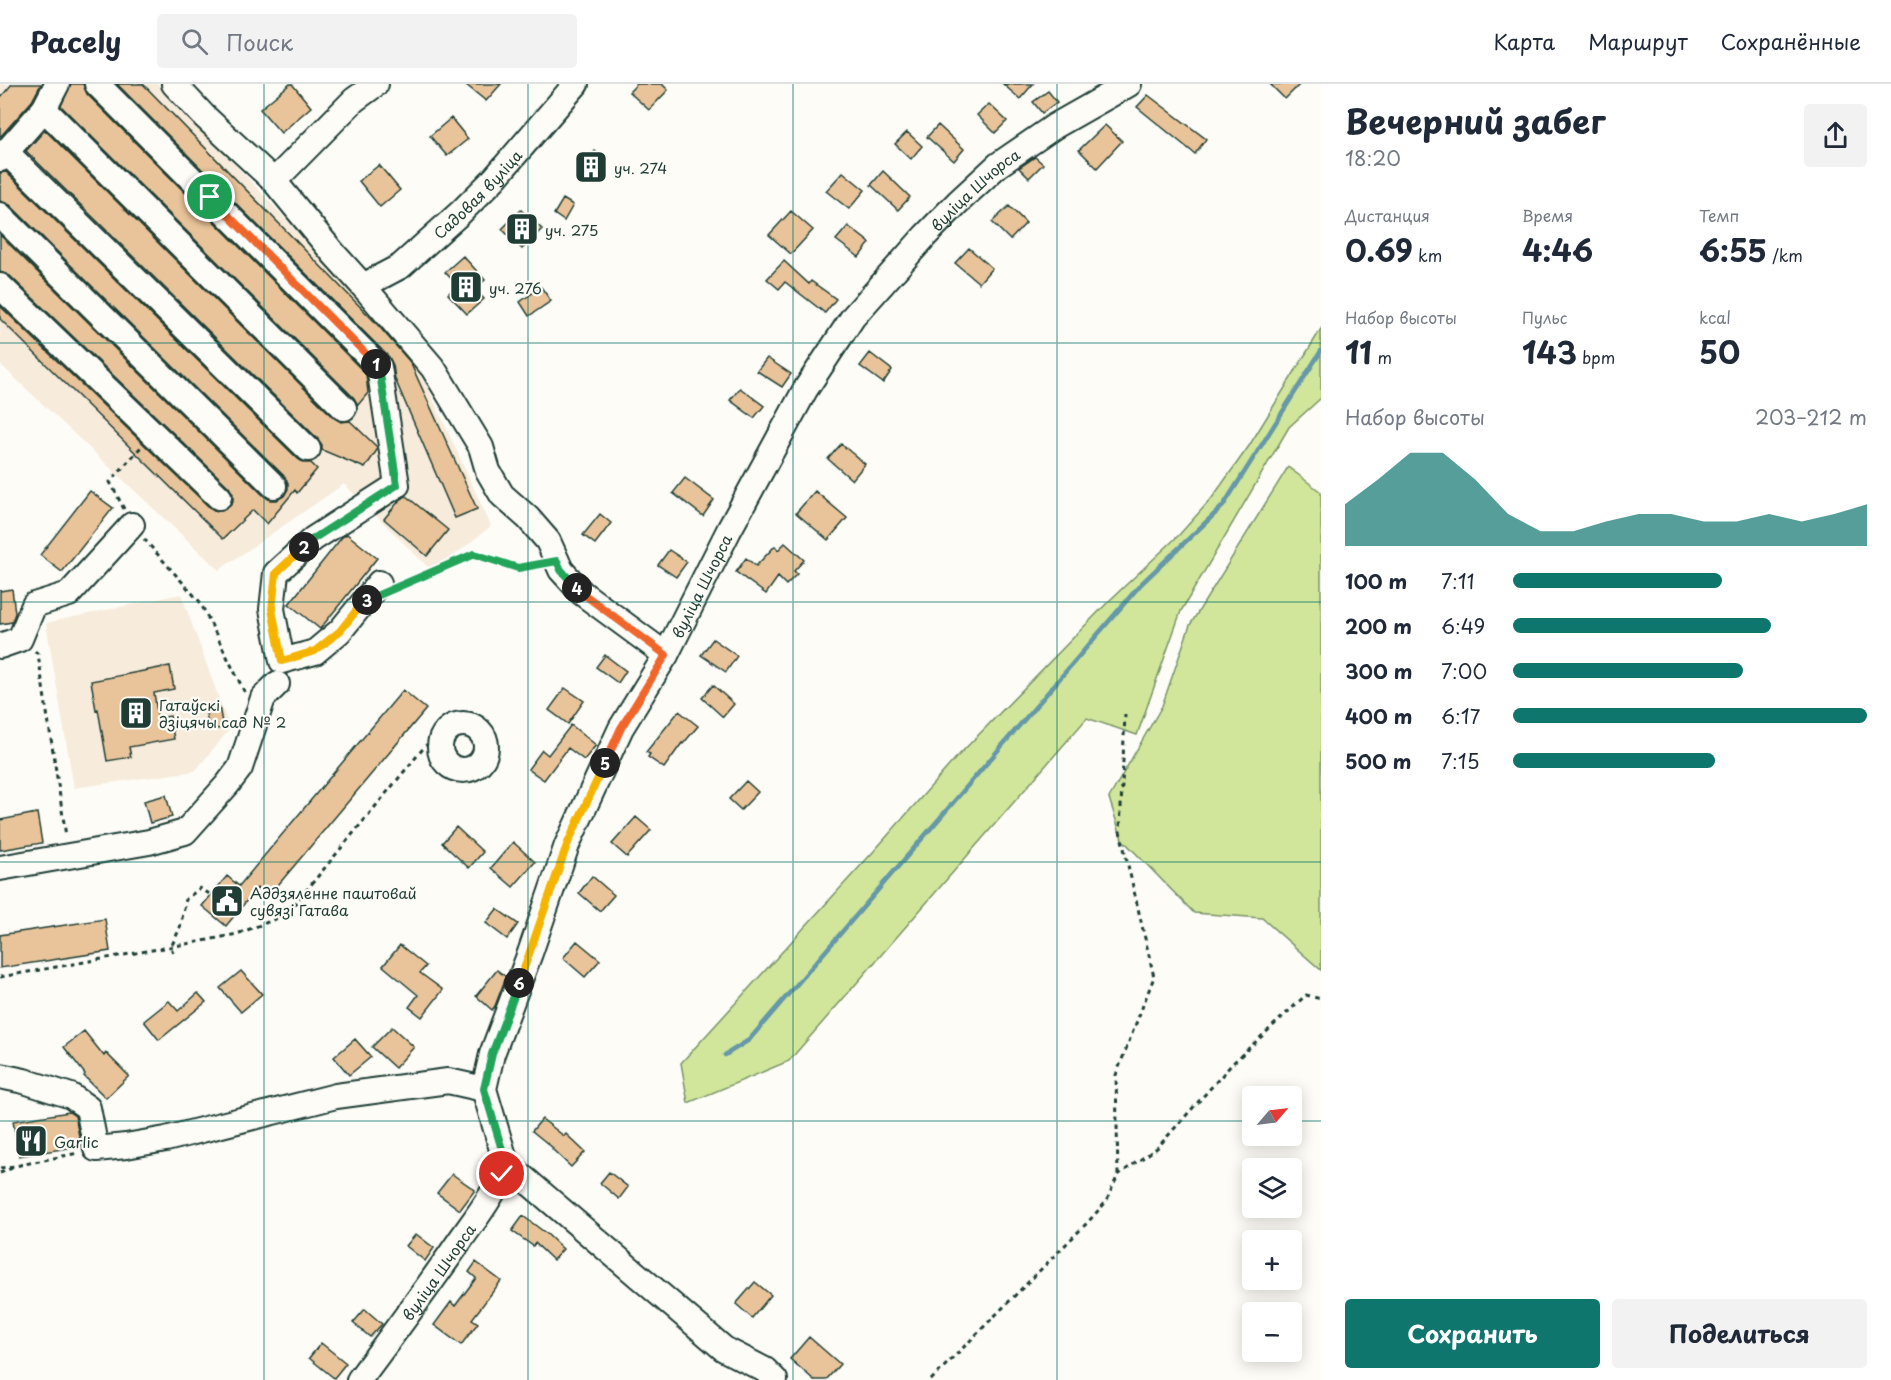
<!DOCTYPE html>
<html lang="ru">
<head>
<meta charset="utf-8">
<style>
  :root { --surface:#fff; --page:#f2f2f3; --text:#1f2937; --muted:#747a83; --line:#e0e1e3; --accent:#0f766e }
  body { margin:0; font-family:"Playpen Sans",sans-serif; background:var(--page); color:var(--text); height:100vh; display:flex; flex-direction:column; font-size:22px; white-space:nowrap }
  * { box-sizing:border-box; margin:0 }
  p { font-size:20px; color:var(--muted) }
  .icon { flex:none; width:33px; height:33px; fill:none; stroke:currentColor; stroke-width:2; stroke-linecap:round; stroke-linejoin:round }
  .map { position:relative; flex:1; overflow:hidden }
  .side { display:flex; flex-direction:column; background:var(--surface); width:570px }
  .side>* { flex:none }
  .needle { width:39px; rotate:62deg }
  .fabs { position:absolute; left:1242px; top:1002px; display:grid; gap:12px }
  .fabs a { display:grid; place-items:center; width:60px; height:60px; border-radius:6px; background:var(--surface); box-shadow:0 3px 15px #0003; font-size:30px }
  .pin { position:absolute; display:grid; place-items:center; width:51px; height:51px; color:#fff; margin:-26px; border:3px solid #fff; border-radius:50%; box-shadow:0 2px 6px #0007 }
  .km { position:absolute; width:30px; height:30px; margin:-15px; border-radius:50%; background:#222; color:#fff; font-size:16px; line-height:30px; text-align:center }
  .round { display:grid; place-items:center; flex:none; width:63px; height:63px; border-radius:6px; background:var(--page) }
  .head { display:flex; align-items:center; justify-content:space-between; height:102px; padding:0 24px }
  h1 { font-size:33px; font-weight:700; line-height:45px }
  .figures { display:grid; grid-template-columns:repeat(3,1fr); gap:9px; height:102px; padding:6px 24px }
  .figures div { display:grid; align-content:center }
  .figures b { font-size:30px; font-weight:700 }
  .figures small { font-size:16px; font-weight:400 }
  .figures p { font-size:16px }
  .chart { height:168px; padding:12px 24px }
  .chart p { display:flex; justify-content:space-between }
  .chart svg { width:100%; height:108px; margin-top:6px; fill:var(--accent); opacity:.7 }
  .button { display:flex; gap:12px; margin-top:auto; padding:12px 24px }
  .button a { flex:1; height:69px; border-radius:6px; background:var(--accent); color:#fff; font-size:24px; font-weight:700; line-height:69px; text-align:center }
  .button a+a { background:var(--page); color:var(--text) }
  ul { padding:0 24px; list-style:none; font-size:20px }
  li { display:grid; grid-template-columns:96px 72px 1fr; align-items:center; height:45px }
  li i { height:15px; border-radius:8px; background:var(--accent) }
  header { display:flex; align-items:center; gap:36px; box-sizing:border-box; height:84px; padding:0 30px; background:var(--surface); border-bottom:2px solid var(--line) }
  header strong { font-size:28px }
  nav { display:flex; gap:33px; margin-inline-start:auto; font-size:21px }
  .search { width:420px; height:54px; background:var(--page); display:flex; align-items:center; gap:15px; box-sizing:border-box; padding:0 21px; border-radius:6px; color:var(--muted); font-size:22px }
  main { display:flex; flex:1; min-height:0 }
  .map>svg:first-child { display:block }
  .built { fill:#f7ebdb }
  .green { fill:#d1e69b; stroke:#789268; stroke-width:1.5 }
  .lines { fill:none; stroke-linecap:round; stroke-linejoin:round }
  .stream { stroke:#6598a8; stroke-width:4.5 }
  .building { fill:#e9c49a; stroke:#1f3d34; stroke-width:1.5 }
  .minor-casing { stroke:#1f3d34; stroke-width:28 }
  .path { stroke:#1f3d34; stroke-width:3; stroke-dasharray:4.5 4.5; stroke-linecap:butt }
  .minor { stroke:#fdfcf7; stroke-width:24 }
  .split-1-casing { stroke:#fff; stroke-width:12 }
  .split-2-casing { stroke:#fff; stroke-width:12 }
  .split-3-casing { stroke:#fff; stroke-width:12 }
  .split-4-casing { stroke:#fff; stroke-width:12 }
  .split-5-casing { stroke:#fff; stroke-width:12 }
  .split-6-casing { stroke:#fff; stroke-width:12 }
  .split-7-casing { stroke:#fff; stroke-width:12 }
  .split-1 { stroke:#f0652b; stroke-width:8 }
  .split-2 { stroke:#22a559; stroke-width:8 }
  .split-3 { stroke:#f5b400; stroke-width:8 }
  .split-4 { stroke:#22a559; stroke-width:8 }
  .split-5 { stroke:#f0652b; stroke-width:8 }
  .split-6 { stroke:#f5b400; stroke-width:8 }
  .split-7 { stroke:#22a559; stroke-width:8 }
  .grid { fill:none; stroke:#0f766e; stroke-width:1.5; stroke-opacity:0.55 }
  .labels { text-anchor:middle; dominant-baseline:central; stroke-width:4.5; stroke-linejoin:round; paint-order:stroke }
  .poi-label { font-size:15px; fill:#1f3d34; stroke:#fdfcf7; text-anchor:start }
  .street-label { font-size:15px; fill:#1f3d34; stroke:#fdfcf7 }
</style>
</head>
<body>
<header>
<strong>Pacely</strong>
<div class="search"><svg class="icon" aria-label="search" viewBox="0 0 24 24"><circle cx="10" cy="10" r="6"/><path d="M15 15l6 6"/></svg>Поиск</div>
<nav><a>Карта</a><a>Маршрут</a><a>Сохранённые</a></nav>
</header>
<main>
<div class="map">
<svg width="1321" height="1296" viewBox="0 0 1321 1296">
  <rect width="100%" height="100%" fill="#fdfcf7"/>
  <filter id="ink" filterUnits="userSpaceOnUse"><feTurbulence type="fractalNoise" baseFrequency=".0167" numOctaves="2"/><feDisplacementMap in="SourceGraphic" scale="12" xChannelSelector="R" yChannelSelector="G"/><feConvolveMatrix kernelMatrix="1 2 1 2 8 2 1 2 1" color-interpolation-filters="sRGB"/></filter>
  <g filter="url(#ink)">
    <!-- built -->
    <path class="built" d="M0,0h159l253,269 79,173 -58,46 -89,-88 -125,86 -219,-206z
      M181,510l49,135 -35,42 -121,17 -28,-165z"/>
    <!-- green -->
    <path class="green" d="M1321,245v69l-32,29 -108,184 -44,124 -50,-17 -298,343 -101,42 -7,-40 193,-212 81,-92 155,-159 69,-65 33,-37 37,-52z
      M1288,383l33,25v478l-59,-52 -68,-5 -72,-74 -13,-41 53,-92 28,-81z"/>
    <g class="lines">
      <!-- stream -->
      <path class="stream" d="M725,971l24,-15 392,-456 82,-78 98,-155"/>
    </g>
    <!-- building -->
    <path class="building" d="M12,0h29l-9,17 -32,36v-39z
      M71,0h12l4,10 279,280 2,19 -10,12 -4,-7 -293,-292z
      M117,0h26l233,239 34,39 67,147 -22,9 -60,-139 -2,-14 -4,-8z
      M290,0h2l19,23 -30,26 -21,-24z
      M465,0h36l-15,17z
      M637,0h25l6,6 -19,20 -20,-18z
      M1003,0h30l-13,15z
      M1270,0h30l-15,15z
      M1048,7l9,11 -15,11 -9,-11z
      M1148,11l58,44 -11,15 -58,-47z
      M989,20l18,17 -12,12 -18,-18z
      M451,34l17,21 -21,17 -17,-20z
      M938,41l26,24 -10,12 -27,-24z
      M1105,41l17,16 -25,27 -18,-18z
      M45,46l289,288 7,4 9,-1 27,26v3l-12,18 -43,-18v-5l-4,-6 -292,-288z
      M907,48l15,14 -11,13 -16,-15z
      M595,67l11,10 -19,21 -10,-10z
      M1035,73l8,7 -14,14 -10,-10z
      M379,81l21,25 -20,17 -21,-26z
      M883,87l27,26 -12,13 -27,-25z
      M6,88l292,287 6,4h7l6,6 -20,24 -2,-3 -28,34 -14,-14 -30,29 -223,-220v-13l209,201 6,4h7l8,-5 3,-5v-7l-4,-7 -219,-211 -10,-4v-37l264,261 6,4h7l7,-4 4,-7v-6l-4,-7 -274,-271 -10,-4v-28z
      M843,88l22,18 -16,19 -23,-18z
      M563,115l10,6 -9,16 -10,-7z
      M1009,122l17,17 -16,17 -18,-18z
      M521,126l21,19 -20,20 -20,-20z
      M791,127l22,19 -22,24 -22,-19z
      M848,142l22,17 -11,14 -23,-17z
      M969,164l23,20 -13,15 -24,-20z
      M463,172l22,24 -10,9 9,10 -17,15 -19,-20 9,-9 -12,-13z
      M784,177l25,23 2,-3 25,18 -11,14 -40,-31 -6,7 -12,-10z
      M541,203l10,14 -22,15 -9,-14z
      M870,269l22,17 -9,13 -23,-17z
      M767,274l24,16 -9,13 -25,-16z
      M740,304l24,18 -10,12 -24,-18z
      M841,360l24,20 -13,16 -24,-21z
      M685,394l29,22 -11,16 -30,-23z
      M90,407l23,17 -51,64 -22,-17z
      M815,407l32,27 -19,22 -32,-27z
      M406,412l42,34 -21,26 -43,-37 15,-18z
      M600,430l11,9 -16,21 -12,-9z
      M347,450l30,24 -57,71 -31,-25 53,-67z
      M785,459l19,17 -10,11 3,3 -11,11 -8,-8 -12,17 -30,-22 10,-14 10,8 19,-20 3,4z
      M669,466l18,12 -11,15 -18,-12z
      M12,505l3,24 -3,9 -12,2v-33z
      M713,555l24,17 -11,16 -25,-17z
      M605,571l21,16 -8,12 -22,-16z
      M170,582l4,23 -20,4 4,25 12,-2 4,23 -45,8 2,10 -24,4 -9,-52 -2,1 -5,-29z
      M713,601l21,19 -11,13 -21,-19z
      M565,604l19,13 -16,23 -19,-14z
      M403,606l23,19 -158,188 -11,-9 -31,38 -24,-20 25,-30 12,10z
      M219,622l4,22 -14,2 -4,-22z
      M679,627l19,15 -15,18 -1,-1 -18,25 -16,-11 2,-3 -4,-2z
      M571,641l25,20 -12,15 -16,-12 -24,32 -16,-11 14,-19 6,5z
      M746,697l12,11 -17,18 -12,-11z
      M166,711l6,22 -22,6 -6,-22z
      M37,729l5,30 -42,7v-30z
      M636,733l15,13 -24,27 -15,-13z
      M456,743l27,25 -14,16 -27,-25z
      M513,758l22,20 -22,25 -22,-19z
      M592,792l22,19 -14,16 -21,-18z
      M497,825l21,15 -11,15 -21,-16z
      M105,835l5,32 -110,17v-33z
      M577,857l23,19 -15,17 -22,-19z
      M400,861l26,21 -6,7 23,17 -21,27 -13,-10 9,-12 -35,-29z
      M497,886l9,7 -11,29 -3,4 -16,-14z
      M241,887l21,23 -21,18 -21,-24z
      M198,909l8,9 -47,38 -15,-19 25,-20 9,10z
      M392,943l22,20 -19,21 -23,-21z
      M84,947l20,25 2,-3 23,23 -23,22 -22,-22 1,-2 -21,-27z
      M355,955l16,18 -22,18 -15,-18z
      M69,1028l6,4 6,30 -62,10 -6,-35z
      M542,1035l22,17 2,-2 19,18 -14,15 -19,-18 1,-1 -21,-17z
      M609,1088l19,15 -9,12 -19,-16z
      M452,1090l23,16 -15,20 -23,-17z
      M523,1132l24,18 16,15 -10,11 -18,-17 -2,3 -21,-15z
      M416,1150l18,14 -9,13 -19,-15z
      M476,1178l25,19 -29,38 6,4 -17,22 -27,-20 17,-23 4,4 21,-28 -7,-6z
      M755,1198l16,13 -19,23 -16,-14z
      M365,1225l17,15 -12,13 -17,-14z
      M809,1253l31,27 -14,16h-12l-24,-21z
      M321,1259l25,20 -12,15 -25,-20z"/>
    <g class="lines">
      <defs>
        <g id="minor">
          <path d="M97,0l282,283 18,118 -84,54 -37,34 -4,36 10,52 33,-9 25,-21 39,-48"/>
          <path d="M174,0l30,32 70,65 60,73 29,32 70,82 48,79 7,24 14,24 26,23 20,23 13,29 21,23 84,62"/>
          <path d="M44,25l300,299"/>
          <path d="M6,68l302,297"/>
          <path d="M0,75l44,-50 13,-25"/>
          <path d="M274,97l80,-81 22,-16"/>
          <path d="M0,131l274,271"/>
          <path d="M0,202l219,211"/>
          <path id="s1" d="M363,202l38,-20 59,-53 34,-34 82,-95"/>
          <path d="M0,562l20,-7 14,-34 35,-11 63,-69"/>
          <circle cx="463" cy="663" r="23"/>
          <path d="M0,784l149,-26 36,-10 42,-47 13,-17 23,-70 14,-14"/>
          <path d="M0,992l24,5 47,15 17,12 8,41 30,-3 40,-7 170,-43 112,-15 36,8"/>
          <path d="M506,1079l218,186 41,21 10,10"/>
          <path id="s2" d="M359,1296c34,-46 68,-91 100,-138 18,-26 37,-49 47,-79l-22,-74 8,-35 38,-101 37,-108 54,-117 45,-73 63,-125 76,-140 48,-73 72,-81 33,-34 40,-37 57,-39 74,-42"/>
        </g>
      </defs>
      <!-- minor casing -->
      <use href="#minor" class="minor-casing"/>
      <!-- path -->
      <path class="path" d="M124,425l-14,-27 31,-35
        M144,455l56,63 45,91
        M399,503l76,-33 43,14 21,-4
        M35,567l3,3 28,182
        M173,869l-2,-6 9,-19 6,-29 14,-11 11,7
        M0,893l203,-36 34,-7 49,-19 140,-170 6,6
        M0,1084l15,-2 63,-13
        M0,1089l12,-5
        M1118,1091l-2,-100 38,-98 -34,-146 5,-117
        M931,1296l156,-157 19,-21 12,-27 39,-27 76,-85 73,-68 15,4"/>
      <!-- minor -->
      <use href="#minor" class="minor"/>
    </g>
  </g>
  <g class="lines" filter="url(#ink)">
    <defs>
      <path id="split-1" d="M210,113l166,167"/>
      <path id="split-2" d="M304,463l9,-8 84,-54 -18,-118 -3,-3"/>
      <path id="split-3" d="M304,463l-28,26 -4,36 10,52 33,-10 25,-20 24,-30 3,-1"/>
      <path id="split-4" d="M367,516l107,-46 44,14 39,-7 4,9 16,18"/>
      <path id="split-5" d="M577,504l5,5 84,62 -45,73 -16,35"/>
      <path id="split-6" d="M519,899l48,-138 38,-82"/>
      <path id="split-7" d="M502,1090l4,-11 -22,-74 8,-35 27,-71"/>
    </defs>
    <!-- split-1 casing -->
    <use href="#split-1" class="split-1-casing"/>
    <!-- split-2 casing -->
    <use href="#split-2" class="split-2-casing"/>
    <!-- split-3 casing -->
    <use href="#split-3" class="split-3-casing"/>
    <!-- split-4 casing -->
    <use href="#split-4" class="split-4-casing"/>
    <!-- split-5 casing -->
    <use href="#split-5" class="split-5-casing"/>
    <!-- split-6 casing -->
    <use href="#split-6" class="split-6-casing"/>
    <!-- split-7 casing -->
    <use href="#split-7" class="split-7-casing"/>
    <!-- split-1 -->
    <use href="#split-1" class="split-1"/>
    <!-- split-2 -->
    <use href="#split-2" class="split-2"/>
    <!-- split-3 -->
    <use href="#split-3" class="split-3"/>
    <!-- split-4 -->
    <use href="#split-4" class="split-4"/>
    <!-- split-5 -->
    <use href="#split-5" class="split-5"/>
    <!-- split-6 -->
    <use href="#split-6" class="split-6"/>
    <!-- split-7 -->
    <use href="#split-7" class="split-7"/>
  </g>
  <!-- grid -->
  <path class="grid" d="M264,0v1296M528,0v1296M793,0v1296M1057,0v1296M0,259h1321M0,518h1321M0,778h1321M0,1037h1252M1292,1037h29"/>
  <!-- icons -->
  <defs>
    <symbol id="building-square" viewBox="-11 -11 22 22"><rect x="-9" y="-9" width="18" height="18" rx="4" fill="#1f3d34" stroke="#fdfcf7"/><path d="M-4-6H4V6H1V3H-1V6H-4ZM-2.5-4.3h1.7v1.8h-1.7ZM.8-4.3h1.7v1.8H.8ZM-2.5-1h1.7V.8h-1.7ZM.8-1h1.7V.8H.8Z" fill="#fff"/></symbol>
    <symbol id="civic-square" viewBox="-11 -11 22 22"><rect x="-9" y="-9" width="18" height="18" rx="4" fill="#1f3d34" stroke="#fdfcf7"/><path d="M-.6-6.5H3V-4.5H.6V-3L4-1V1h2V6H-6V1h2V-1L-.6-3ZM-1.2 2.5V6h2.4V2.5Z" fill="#fff"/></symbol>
    <symbol id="restaurant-square" viewBox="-11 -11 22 22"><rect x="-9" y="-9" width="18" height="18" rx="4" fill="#1f3d34" stroke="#fdfcf7"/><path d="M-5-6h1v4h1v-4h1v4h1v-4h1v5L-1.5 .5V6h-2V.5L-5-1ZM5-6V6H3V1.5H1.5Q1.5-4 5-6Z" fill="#fff"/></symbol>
  </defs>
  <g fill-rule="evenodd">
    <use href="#building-square" x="572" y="64" width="38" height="38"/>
    <use href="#building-square" x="503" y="126" width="38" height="38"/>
    <use href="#building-square" x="447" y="184" width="38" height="38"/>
    <use href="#building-square" x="117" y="610" width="38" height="38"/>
    <use href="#civic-square" x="208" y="798" width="38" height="38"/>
    <use href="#restaurant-square" x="12" y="1038" width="38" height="38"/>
  </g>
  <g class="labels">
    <!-- poi labels -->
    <g class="poi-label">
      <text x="614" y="83">уч. 274</text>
      <text x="545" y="145">уч. 275</text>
      <text x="489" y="203">уч. 276</text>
      <text x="159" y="620">Гатаўскі<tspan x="159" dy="17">дзіцячы сад № 2</tspan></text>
      <text x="250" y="808">Аддзяленне паштовай<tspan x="250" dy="17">сувязі Гатава</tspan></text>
      <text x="54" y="1057">Garlic</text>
    </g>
    <!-- street labels -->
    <g class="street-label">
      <text stroke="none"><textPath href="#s2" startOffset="1376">вуліца Шчорса</textPath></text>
      <text stroke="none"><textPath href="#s1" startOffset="148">Садовая вуліца</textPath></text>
      <text stroke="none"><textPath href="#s2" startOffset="890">вуліца Шчорса</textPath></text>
      <text stroke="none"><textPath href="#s2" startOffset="134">вуліца Шчорса</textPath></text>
    </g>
  </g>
</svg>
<div class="fabs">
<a><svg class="needle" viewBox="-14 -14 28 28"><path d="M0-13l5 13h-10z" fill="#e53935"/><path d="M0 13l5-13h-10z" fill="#747a83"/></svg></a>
<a><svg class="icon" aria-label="layers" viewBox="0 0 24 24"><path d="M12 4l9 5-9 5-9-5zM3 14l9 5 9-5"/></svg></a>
<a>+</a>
<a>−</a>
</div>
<div class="pin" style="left:210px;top:113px;background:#1e9e55"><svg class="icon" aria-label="arrive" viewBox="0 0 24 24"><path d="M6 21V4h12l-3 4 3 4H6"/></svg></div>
<div class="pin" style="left:502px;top:1090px;background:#d93025"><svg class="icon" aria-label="check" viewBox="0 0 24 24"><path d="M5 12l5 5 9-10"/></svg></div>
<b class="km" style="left:376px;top:280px">1</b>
<b class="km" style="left:304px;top:463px">2</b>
<b class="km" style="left:367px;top:516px">3</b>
<b class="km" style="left:577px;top:504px">4</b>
<b class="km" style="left:605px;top:679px">5</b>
<b class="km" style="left:519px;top:899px">6</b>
</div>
<section class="side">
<div class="head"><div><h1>Вечерний забег</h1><p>18:20</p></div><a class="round"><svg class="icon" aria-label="share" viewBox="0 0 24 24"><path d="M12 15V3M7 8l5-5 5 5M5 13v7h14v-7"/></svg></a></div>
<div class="figures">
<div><p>Дистанция</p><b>0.69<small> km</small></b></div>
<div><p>Время</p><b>4:46</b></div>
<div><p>Темп</p><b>6:55<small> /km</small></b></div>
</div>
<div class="figures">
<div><p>Набор высоты</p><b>11<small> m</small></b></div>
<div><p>Пульс</p><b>143<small> bpm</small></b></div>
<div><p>kcal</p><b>50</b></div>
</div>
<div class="chart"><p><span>Набор высоты</span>203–212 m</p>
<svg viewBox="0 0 160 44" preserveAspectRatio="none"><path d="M0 44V27L10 17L20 6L30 6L40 17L50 31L60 38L70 38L80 34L90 31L100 31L110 34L120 34L130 31L140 34L150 31L160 27V44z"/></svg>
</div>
<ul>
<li><b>100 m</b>7:11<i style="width:59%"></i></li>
<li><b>200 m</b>6:49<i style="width:73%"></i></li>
<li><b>300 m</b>7:00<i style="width:65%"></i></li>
<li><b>400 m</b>6:17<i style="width:100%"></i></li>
<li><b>500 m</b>7:15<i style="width:57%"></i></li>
</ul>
<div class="button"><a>Сохранить</a><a>Поделиться</a></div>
</section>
</main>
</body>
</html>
